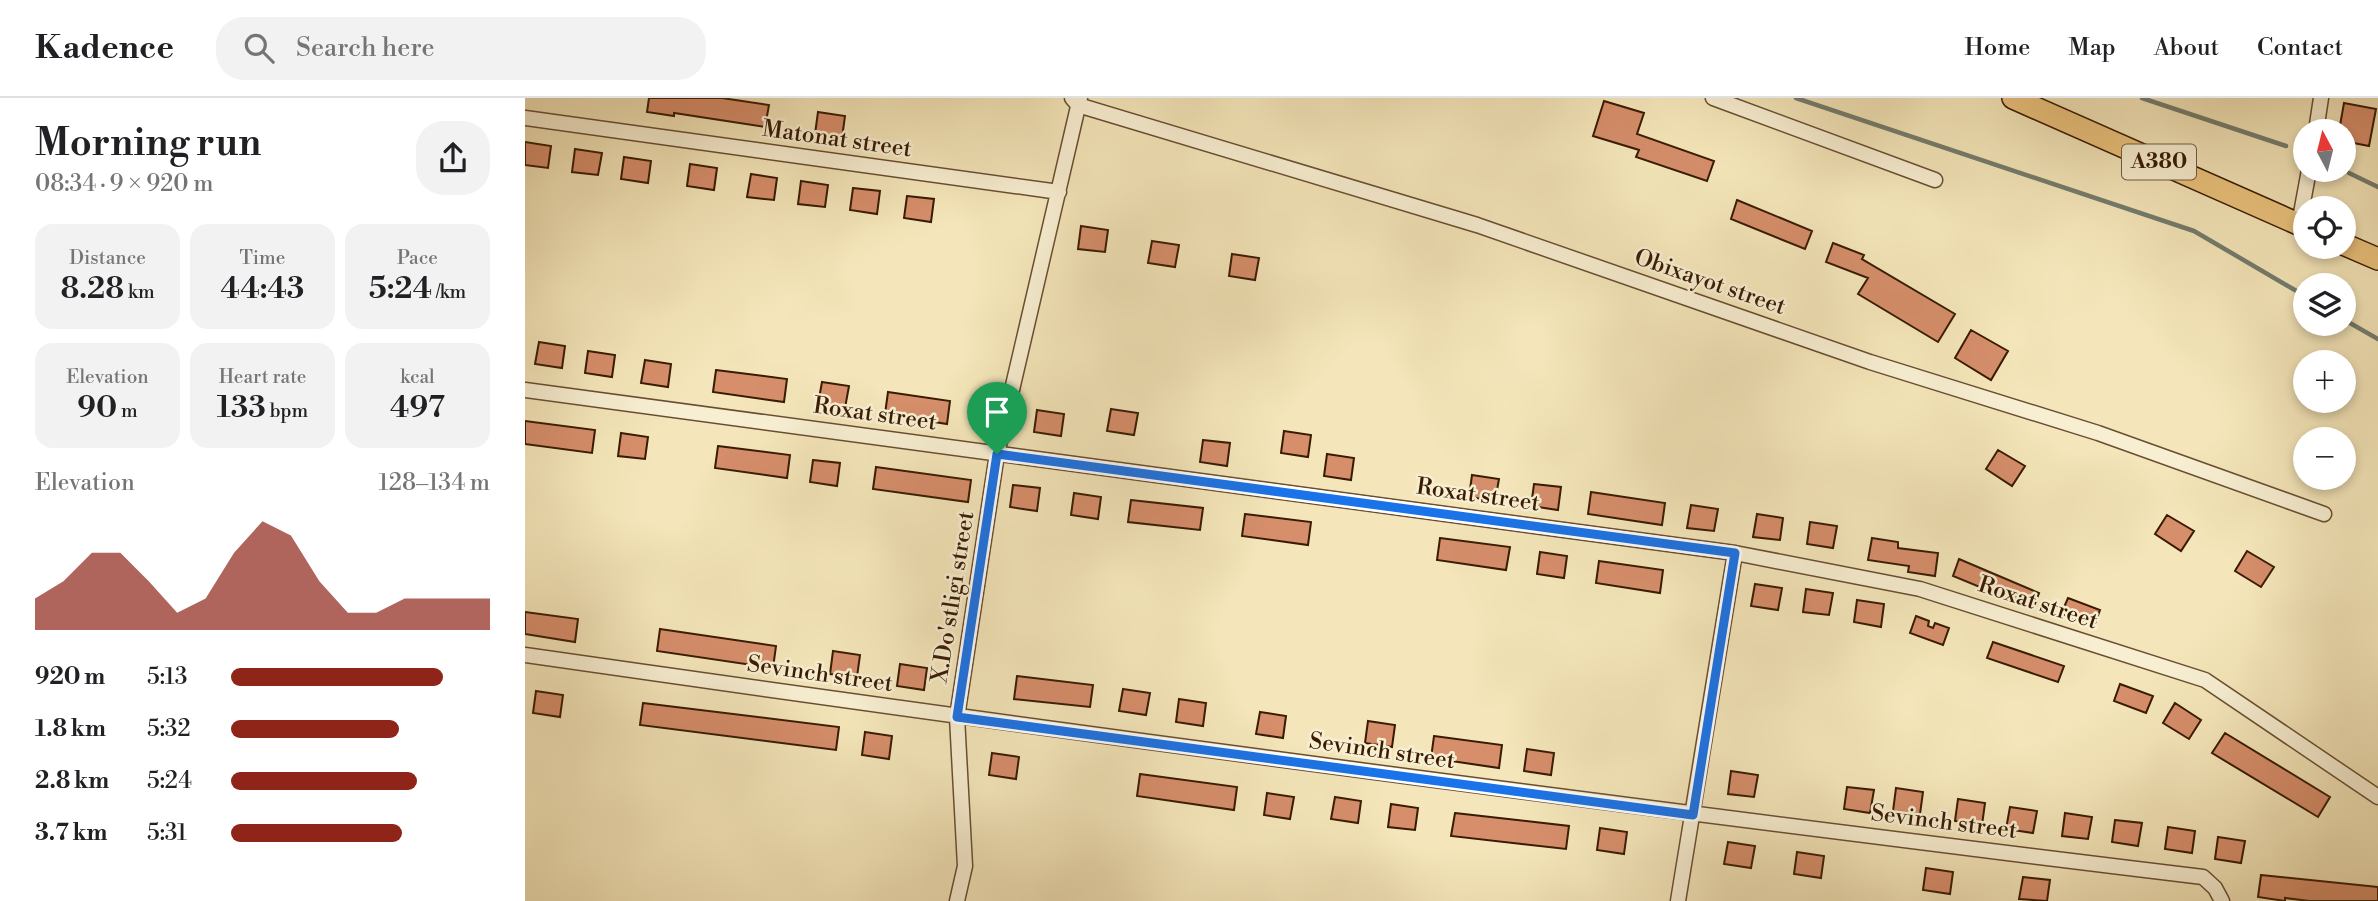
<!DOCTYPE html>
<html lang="en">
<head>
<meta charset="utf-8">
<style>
  :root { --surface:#fff; --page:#f2f2f2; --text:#202124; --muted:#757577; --line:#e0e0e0; --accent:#8f2418 }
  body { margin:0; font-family:"Libre Bodoni",serif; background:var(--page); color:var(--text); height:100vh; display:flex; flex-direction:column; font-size:26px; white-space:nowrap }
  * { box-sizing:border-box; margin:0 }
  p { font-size:23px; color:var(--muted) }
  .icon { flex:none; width:38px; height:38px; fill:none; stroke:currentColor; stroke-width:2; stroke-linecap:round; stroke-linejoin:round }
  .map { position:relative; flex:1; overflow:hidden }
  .panel { display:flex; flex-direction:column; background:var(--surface); width:525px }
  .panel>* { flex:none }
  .needle { width:46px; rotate:353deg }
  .buttons { position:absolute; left:1768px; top:21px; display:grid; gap:14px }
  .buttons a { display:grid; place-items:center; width:63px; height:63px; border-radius:50%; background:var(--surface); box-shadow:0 4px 10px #0003; font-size:35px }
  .pin { position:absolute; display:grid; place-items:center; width:60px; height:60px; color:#fff; margin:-72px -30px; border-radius:50% 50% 50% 0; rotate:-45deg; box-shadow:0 0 7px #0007 }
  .pin .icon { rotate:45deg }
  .round { display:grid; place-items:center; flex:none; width:74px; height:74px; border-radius:28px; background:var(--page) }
  .head { display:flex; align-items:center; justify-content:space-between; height:119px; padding:0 35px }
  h1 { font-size:38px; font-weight:600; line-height:52px }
  .stats { display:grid; grid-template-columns:repeat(3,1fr); gap:10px; height:119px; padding:7px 35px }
  .stats div { display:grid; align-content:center; border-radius:18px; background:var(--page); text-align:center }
  .stats b { font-size:30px; font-weight:600 }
  .stats small { font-size:19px; font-weight:400 }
  .stats p { font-size:19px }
  .chart { height:196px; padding:14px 35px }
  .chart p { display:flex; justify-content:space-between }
  .chart svg { width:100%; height:126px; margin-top:7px; fill:var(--accent); opacity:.7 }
  ul { padding:0 35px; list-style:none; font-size:23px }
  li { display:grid; grid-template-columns:112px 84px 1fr; align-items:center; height:52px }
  li i { height:18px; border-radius:9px; background:var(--accent) }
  header { display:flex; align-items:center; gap:42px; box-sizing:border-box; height:98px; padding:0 35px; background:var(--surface); border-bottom:2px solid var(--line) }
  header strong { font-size:33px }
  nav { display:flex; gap:38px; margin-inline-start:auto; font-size:24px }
  .search { width:490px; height:63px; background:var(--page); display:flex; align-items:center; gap:18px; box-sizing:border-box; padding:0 24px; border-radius:28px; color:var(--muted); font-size:26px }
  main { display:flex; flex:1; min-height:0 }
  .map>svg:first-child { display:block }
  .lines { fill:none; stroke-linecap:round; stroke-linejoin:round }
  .stream { stroke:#747d6e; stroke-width:4.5 }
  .building { fill:#d68e6b; stroke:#391b04; stroke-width:2 }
  .minor-casing { stroke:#684e32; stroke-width:17 }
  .highway-casing { stroke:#391b04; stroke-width:24 }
  .minor { stroke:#f8efd2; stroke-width:14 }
  .highway { stroke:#eac37d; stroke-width:21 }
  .route-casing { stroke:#fff; stroke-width:14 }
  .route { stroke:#1a73e8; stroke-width:9 }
  .labels { text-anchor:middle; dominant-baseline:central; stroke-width:5; stroke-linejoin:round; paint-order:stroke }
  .shield { fill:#f8efd2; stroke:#725b42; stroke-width:2 }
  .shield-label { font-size:21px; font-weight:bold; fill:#391b04 }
  .street-label { font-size:23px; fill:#391b04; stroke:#f8efd2 }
</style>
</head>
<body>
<header>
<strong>Kadence</strong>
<div class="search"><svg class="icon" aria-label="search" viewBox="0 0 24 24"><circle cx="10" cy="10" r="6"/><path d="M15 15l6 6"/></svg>Search here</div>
<nav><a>Home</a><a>Map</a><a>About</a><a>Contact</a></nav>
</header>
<main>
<section class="panel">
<div class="head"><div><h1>Morning run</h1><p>08:34 · 9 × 920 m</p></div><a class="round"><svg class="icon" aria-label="share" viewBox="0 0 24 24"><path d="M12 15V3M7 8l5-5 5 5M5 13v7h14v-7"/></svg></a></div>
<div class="stats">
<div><p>Distance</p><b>8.28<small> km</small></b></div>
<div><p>Time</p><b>44:43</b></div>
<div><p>Pace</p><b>5:24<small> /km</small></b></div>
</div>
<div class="stats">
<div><p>Elevation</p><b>90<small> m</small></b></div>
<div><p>Heart rate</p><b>133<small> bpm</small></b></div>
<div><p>kcal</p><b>497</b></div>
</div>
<div class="chart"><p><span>Elevation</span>128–134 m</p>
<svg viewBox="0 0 160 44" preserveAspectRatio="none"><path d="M0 44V33L10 27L20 17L30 17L40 27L50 38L60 33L70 17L80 6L90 11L100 27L110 38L120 38L130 33L140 33L150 33L160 33V44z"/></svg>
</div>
<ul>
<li><b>920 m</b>5:13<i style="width:82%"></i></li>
<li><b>1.8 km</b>5:32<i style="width:65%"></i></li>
<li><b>2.8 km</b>5:24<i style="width:72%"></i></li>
<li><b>3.7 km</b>5:31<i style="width:66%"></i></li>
</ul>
</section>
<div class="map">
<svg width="1853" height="803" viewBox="0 0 1853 803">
  <rect width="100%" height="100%" fill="#f4e6ba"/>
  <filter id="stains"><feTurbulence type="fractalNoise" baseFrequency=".00286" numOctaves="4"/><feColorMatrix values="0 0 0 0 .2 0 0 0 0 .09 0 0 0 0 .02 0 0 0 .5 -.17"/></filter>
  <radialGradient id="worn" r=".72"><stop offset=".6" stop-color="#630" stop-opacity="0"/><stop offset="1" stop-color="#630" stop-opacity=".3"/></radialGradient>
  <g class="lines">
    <!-- stream -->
    <path class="stream" d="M1271,0l398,133 111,65
      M1617,0l144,48
      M1824,75l29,14
      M1818,221l35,20"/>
  </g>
  <!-- building -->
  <path class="building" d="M124,0h73l47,7 -4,22 -91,-14v3l-27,-4z
    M1079,3l40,12 -7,21 77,27 -7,20 -71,-24 3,-7 -46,-14z
    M1819,5l32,6 -7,37 -26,-5v-10h-4z
    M293,14l27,4 -3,22 -27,-4z
    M0,44l26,4 -3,22 -23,-3z
    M50,51l27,4 -4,22 -26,-3z
    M99,59l27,4 -3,22 -27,-4z
    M165,66l27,4 -3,22 -27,-4z
    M226,76l26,4 -3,22 -27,-3z
    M276,83l27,4 -3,22 -27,-3z
    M328,90l27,3 -3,23 -27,-4z
    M382,98l27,3 -3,23 -27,-4z
    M1212,102l75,31 -7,18 -74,-30z
    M556,128l27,4 -3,22 -27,-3z
    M627,143l27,4 -4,22 -27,-4z
    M1308,145l31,12 -2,4 93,55 -17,28 -80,-48 10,-16 -42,-16z
    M707,156l27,4 -4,22 -26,-4z
    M1446,232l37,21 -17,29 -36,-22z
    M14,244l26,4 -3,22 -27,-4z
    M63,253l27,4 -3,22 -27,-4z
    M120,262l26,4 -3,23 -27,-4z
    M191,272l71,9 -3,23 -71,-10z
    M297,284l27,4 -4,22 -27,-4z
    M363,294l62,9 -3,23 -62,-10z
    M586,311l27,4 -4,22 -27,-4z
    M512,312l27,4 -3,22 -27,-4z
    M0,323l70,9 -3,23 -67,-9z
    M759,333l27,4 -3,22 -27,-4z
    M96,335l27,4 -3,22 -27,-3z
    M678,342l27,3 -3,23 -27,-4z
    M193,348l72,9 -3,23 -72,-10z
    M1473,352l27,16 -13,20 -26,-17z
    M802,356l27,4 -3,22 -27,-4z
    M288,362l27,3 -3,23 -27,-4z
    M351,369l95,13 -3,22 -95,-13z
    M947,377l27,4 -4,22 -26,-4z
    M1009,386l27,3 -3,23 -27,-4z
    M488,387l27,3 -3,23 -27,-4z
    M1066,394l74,11 -3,22 -74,-11z
    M549,395l27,4 -3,22 -27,-4z
    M606,402l72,8 -3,22 -72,-8z
    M1166,407l27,4 -4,22 -27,-3z
    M720,416l66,8 -3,23 -66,-9z
    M1232,416l26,4 -3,22 -27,-3z
    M1642,417l27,16 -13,20 -26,-17z
    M1285,424l27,4 -4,22 -26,-4z
    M915,440l70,9 -4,23 -69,-10z
    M1347,440l26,4v6l40,5 -3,23 -27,-4 1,-6 -41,-6z
    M1722,453l27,16 -13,20 -26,-16z
    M1015,454l27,4 -3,22 -27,-4z
    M1434,461l80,34 -6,16 -80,-33z
    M1074,463l64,9 -3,23 -64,-10z
    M1230,486l27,4 -4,22 -27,-4z
    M1281,491l27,4 -4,22 -26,-3z
    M1543,500l32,12 -6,16 -33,-12z
    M1332,502l27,4 -3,23 -27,-5z
    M0,514l53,7 -3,23 -50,-8z
    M1391,518l13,5 -1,5 5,2 2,-5 14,5 -6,17 -33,-12z
    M135,531l116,17 -3,22 -116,-17z
    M1468,544l71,24 -6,16 -71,-24z
    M308,553l27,4 -3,22 -27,-3z
    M375,566l27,4 -3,22 -27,-4z
    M492,578l76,9 -3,22 -76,-8z
    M1595,586l33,12 -7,17 -32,-12z
    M598,591l27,4 -4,22 -27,-4z
    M11,593l27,4 -3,22 -27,-4z
    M654,601l27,4 -3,23 -27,-4z
    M118,605l196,24 -3,23 -196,-25z
    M1650,605l26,17 -12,19 -26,-16z
    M735,614l26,4 -3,22 -27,-4z
    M843,623l27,4 -3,22 -27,-4z
    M340,634l27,4 -3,23 -27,-4z
    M1700,635l105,64 -12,20 -106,-64z
    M909,638l68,9 -3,23 -68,-10z
    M1002,651l27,4 -3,22 -27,-4z
    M467,655l27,4 -3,22 -27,-4z
    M1206,673l27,4 -4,22 -26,-3z
    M615,676l97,13 -3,23 -97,-14z
    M1322,689l27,3 -4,23 -26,-4z
    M1371,690l27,4 -3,22 -27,-3z
    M742,695l27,4 -4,22 -26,-4z
    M810,699l26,4 -3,22 -27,-4z
    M1433,701l27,4 -3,22 -27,-4z
    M866,706l27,4 -3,22 -27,-3z
    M1485,709l27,4 -4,22 -27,-4z
    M930,715l114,13 -3,23 -115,-13z
    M1540,715l27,4 -4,22 -26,-3z
    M1590,722l27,3 -4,23 -26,-4z
    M1643,729l27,4 -3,22 -27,-4z
    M1075,730l27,4 -3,22 -27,-4z
    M1693,739l27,4 -4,22 -26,-4z
    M1203,744l27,4 -4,22 -27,-4z
    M1272,754l27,4 -3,22 -27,-4z
    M1401,770l27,4 -3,22 -27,-4z
    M1736,777l117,12v14h-69l-24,-3v3l-27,-4z
    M1498,779l27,3 -3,21 -28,-2z"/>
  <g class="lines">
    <defs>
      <path id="minor" d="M547,0l6,7 399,120 393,137 228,71 226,81
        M1188,0l222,82
        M0,20l534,74
        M1791,33l5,-33
        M1774,126l10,-54
        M0,292l1210,163 185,36 285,91 173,117
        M0,557c558,80 1117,154 1678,222l12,11 7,13
        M432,803l8,-35 -8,-149 40,-263 83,-356
        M1153,803l57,-348"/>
      <path id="highway" d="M1488,0l292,129
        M1818,146l35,15"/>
    </defs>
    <!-- minor casing -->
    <use href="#minor" class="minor-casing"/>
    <!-- highway casing -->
    <use href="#highway" class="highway-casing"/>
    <!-- minor -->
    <use href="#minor" class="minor"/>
    <!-- highway -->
    <use href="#highway" class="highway"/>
  </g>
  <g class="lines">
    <defs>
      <path id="route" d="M472,356l738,99 -42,262 -736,-98z"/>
    </defs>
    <!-- route casing -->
    <use href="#route" class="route-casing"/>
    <!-- route -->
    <use href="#route" class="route"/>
  </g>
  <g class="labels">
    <!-- shield labels -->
    <rect class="shield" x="1597" y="46.5" width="74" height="35" rx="5"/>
    <g class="shield-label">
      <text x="1634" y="64">A380</text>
    </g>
    <!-- street labels -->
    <g class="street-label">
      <text transform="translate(312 41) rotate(8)">Matonat street</text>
      <text transform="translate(1185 184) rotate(19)">Obixayot street</text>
      <text transform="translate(350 316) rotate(8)">Roxat street</text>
      <text transform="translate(953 397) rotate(8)">Roxat street</text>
      <text transform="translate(428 499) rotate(-81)">X.Do'stligi street</text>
      <text transform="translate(1513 505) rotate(18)">Roxat street</text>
      <text transform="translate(295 576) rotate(8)">Sevinch street</text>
      <text transform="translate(857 653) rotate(8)">Sevinch street</text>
      <text transform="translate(1419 724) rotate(7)">Sevinch street</text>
    </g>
  </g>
  <rect width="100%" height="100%" filter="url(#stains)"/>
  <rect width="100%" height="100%" fill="url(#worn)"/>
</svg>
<div class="buttons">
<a><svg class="needle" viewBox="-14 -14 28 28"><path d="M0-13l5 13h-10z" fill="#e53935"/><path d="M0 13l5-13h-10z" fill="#757577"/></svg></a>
<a><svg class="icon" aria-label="locate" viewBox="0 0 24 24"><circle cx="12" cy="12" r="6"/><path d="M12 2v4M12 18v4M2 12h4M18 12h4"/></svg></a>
<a><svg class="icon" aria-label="layers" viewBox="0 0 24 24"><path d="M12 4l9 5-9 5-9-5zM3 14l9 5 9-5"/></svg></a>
<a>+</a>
<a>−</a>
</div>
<div class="pin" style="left:472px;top:356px;background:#1e9e55"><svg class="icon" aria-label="arrive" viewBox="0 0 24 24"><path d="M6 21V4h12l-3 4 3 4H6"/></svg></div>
</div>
</main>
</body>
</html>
